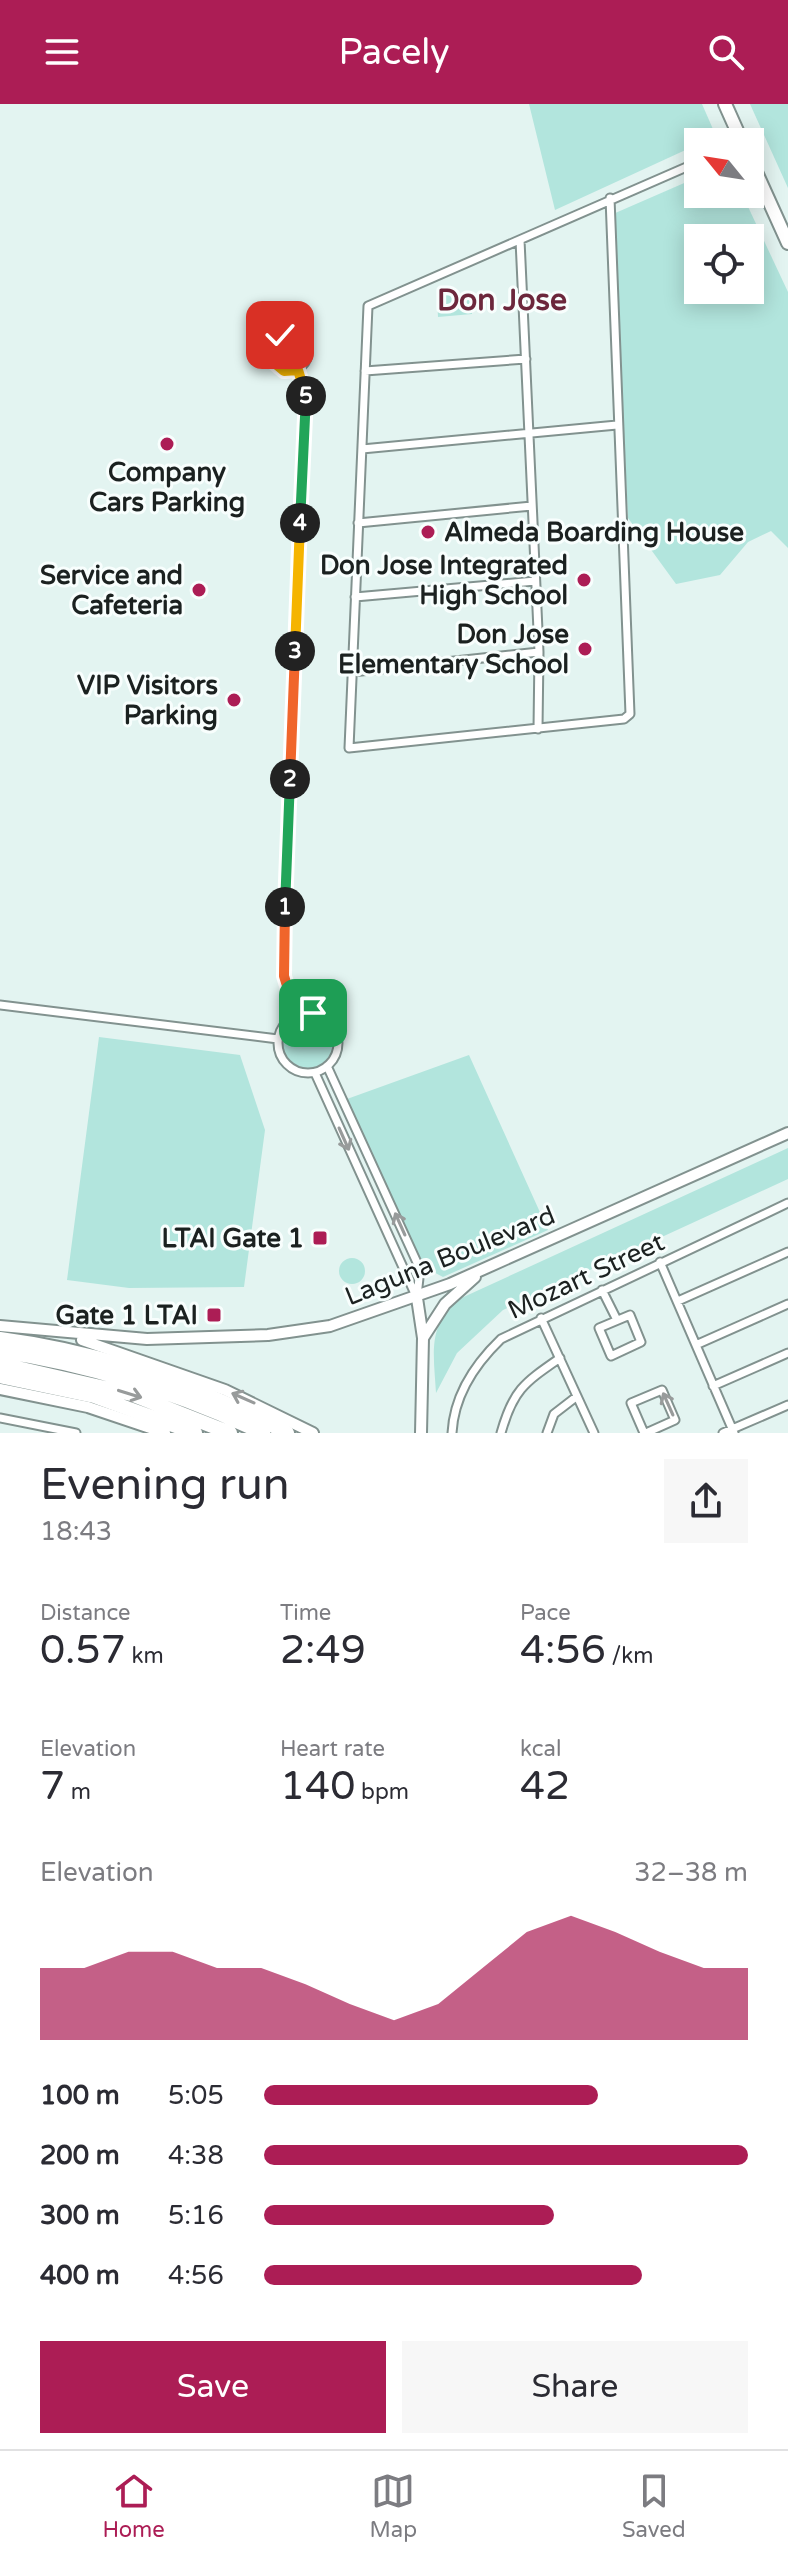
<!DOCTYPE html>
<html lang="en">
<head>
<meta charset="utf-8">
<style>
  :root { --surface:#fff; --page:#f7f7f7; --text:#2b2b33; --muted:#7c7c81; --line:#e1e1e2; --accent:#ac1d55 }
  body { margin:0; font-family:"Varela Round",sans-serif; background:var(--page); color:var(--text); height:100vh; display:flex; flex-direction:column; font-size:30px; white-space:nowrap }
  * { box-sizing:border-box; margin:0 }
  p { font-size:26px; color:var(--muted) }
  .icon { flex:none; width:44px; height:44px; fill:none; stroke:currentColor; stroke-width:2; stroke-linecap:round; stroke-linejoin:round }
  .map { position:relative; height:1329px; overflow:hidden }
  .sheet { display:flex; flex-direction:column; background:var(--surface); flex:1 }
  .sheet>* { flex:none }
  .needle { width:52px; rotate:300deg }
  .controls { position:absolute; left:684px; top:24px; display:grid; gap:16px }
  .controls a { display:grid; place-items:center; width:80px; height:80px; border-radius:0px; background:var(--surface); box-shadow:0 4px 20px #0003; font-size:40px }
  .pin { position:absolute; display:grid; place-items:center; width:68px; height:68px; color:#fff; margin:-34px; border-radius:16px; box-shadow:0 4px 12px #0006 }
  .km { position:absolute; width:40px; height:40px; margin:-20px; border-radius:50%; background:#222; color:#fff; font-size:22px; line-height:40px; text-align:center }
  .round { display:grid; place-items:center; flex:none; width:84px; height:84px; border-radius:0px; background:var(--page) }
  .overview { display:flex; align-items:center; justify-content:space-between; height:136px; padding:0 40px }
  h1 { font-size:44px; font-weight:600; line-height:60px }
  .metrics { display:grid; grid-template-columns:repeat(3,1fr); gap:12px; height:136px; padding:8px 40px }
  .metrics div { display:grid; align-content:center }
  .metrics b { font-size:40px; font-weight:600 }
  .metrics small { font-size:22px; font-weight:400 }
  .metrics p { font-size:22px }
  .chart { height:224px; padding:16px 40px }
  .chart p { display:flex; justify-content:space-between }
  .chart svg { width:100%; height:144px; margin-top:8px; fill:var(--accent); opacity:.7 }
  .cta { display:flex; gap:16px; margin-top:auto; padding:16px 40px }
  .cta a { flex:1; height:92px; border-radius:0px; background:var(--accent); color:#fff; font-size:32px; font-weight:600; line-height:92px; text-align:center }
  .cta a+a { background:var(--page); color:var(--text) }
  ul { padding:0 40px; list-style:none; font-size:26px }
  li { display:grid; grid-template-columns:128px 96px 1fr; align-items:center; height:60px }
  li i { height:20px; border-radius:10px; background:var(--accent) }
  header { display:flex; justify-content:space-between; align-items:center; height:104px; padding:0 40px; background:var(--accent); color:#fff; font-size:36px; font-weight:600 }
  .menu { display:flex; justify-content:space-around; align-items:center; height:112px; border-top:2px solid var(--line); background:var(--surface); font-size:22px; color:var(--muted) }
  .menu a { display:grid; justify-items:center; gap:4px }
  .menu .on { color:var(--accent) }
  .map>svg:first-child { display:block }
  .green { fill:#b2e5dd; fill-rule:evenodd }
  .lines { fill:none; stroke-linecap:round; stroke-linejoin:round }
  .street-casing { stroke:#82928f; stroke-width:11 }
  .secondary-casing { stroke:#82928f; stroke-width:14 }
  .primary-casing { stroke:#82928f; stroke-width:16 }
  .highway-casing { stroke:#82928f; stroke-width:18 }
  .street { stroke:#fff; stroke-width:7 }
  .secondary { stroke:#fff; stroke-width:10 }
  .primary { stroke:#fff; stroke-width:12 }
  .highway { stroke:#fff; stroke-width:14 }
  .oneway { stroke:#989b9b }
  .split-1-casing { stroke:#fff; stroke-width:16 }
  .split-2-casing { stroke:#fff; stroke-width:16 }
  .split-3-casing { stroke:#fff; stroke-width:16 }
  .split-4-casing { stroke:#fff; stroke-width:16 }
  .split-5-casing { stroke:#fff; stroke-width:16 }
  .split-6-casing { stroke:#fff; stroke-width:16 }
  .split-1 { stroke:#f0652b; stroke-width:10 }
  .split-2 { stroke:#22a559; stroke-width:10 }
  .split-3 { stroke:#f0652b; stroke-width:10 }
  .split-4 { stroke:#f5b400; stroke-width:10 }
  .split-5 { stroke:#22a559; stroke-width:10 }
  .split-6 { stroke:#f5b400; stroke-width:10 }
  .poi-dot { fill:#ac1d55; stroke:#f8fefd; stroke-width:3 }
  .labels { text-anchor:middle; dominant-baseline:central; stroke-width:6; stroke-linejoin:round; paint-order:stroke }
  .poi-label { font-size:26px; font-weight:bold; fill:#1b2120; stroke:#f8fefd; text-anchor:end }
  .street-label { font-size:26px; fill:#1b2120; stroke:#f8fefd }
  .quarter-label { font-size:30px; font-weight:bold; fill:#6c273c; stroke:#f8fefd }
</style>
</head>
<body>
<header><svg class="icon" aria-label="menu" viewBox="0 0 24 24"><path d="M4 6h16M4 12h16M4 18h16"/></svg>Pacely<svg class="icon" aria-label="search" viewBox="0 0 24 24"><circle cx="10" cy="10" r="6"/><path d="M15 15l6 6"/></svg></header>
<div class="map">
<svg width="788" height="1329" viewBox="0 0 788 1329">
  <rect width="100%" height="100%" fill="#e3f4f1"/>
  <!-- green -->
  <path class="green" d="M529,0h173l14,32 -161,74z
    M750,0h38v84z
    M698,73v17h44l46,98v256l-17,-17 -23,11 -28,33 -44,9 -48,-66 -15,-304zM698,134h52v52h-52z
    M471,190l1,20 -34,3 -1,-21z
    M283 939a25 25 0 1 1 50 0a25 25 0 1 1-50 0Z
    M99,933l141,18 25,75 -21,157 -115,1 -62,-8z
    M469,951l79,175 -105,47 -19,-10 -77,-168z
    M788,1044v31l-285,131 -46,43 -21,40c-2,-36 -9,-67 21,-93z
    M339 1167a13 13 0 1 1 26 0a13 13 0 1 1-26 0Z"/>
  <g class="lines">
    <defs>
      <path id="street" d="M610,94l20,516 -6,5 -275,29 19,-442 330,-144
        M520,136l19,412 -1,77
        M270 248a19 19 0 1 1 38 0a19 19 0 1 1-38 0Z
        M365,267l161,-12
        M362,345l255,-24
        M358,419l174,-17
        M355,493l180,-16
        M352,568l187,-20
        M0,901l278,34
        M278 939a30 30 0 1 1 60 0a30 30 0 1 1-60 0Z
        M296,911l-10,-26 -3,-35 23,-565 -8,-19
        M327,962l93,203 -3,27
        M315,969l101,223
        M660,1158l74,171
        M602,1186l15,30
        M678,1197l110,-49
        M630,1211l11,27 -30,14 -12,-28z
        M541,1214l53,115
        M698,1240l90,-40
        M713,1282l75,-33
        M0,1314l76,15
        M452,1329c2,-38 22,-68 49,-94l287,-136
        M501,1329c12,-43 23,-50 59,-75
        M547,1329l7,-19 22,-17
        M644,1329l-13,-30 31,-13 13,30 -29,13
        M723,1329l65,-28"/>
      <path id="secondary" d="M417,1194l6,40 -2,95
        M0,1222l147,13 121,-4 62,-9 120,-42 338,-151
        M423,1234l22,-34 30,-27
        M82,1236l143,50 88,43
        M0,1285l88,18 77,26"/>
      <path id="primary" d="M725,0l17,38
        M750,55l38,84"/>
      <path id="highway" d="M0,1235c100,13 198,47 287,94
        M0,1247c92,14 179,42 263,82
        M0,1260l131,30 99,39
        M0,1272l94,20 101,37"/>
    </defs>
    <!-- street casing -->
    <use href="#street" class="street-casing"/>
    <!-- secondary casing -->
    <use href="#secondary" class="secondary-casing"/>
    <!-- primary casing -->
    <use href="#primary" class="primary-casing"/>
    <!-- highway casing -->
    <use href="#highway" class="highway-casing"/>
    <!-- street -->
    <use href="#street" class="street"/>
    <!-- secondary -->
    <use href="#secondary" class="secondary"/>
    <!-- primary -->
    <use href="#primary" class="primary"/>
    <!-- highway -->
    <use href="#highway" class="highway"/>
  </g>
  <!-- one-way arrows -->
  <defs><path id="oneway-shaft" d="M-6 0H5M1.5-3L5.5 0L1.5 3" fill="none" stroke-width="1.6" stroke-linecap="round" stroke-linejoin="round" transform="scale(2)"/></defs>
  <g class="oneway">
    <use href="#oneway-shaft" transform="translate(344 1035) rotate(66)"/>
    <use href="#oneway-shaft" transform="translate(400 1120) rotate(-114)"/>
    <use href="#oneway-shaft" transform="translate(130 1290) rotate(17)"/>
    <use href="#oneway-shaft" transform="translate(243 1294) rotate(-156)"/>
    <use href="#oneway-shaft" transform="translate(668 1300) rotate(-114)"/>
  </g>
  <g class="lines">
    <defs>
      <path id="split-1" d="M285,803l-1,69 12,39 17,-2"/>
      <path id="split-2" d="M285,803l5,-128"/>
      <path id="split-3" d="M290,675l5,-128"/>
      <path id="split-4" d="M295,547l5,-128"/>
      <path id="split-5" d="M300,419l6,-127"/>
      <path id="split-6" d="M280,231l-9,10 1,16 12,10 14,-1 8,26"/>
    </defs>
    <!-- split-1 casing -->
    <use href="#split-1" class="split-1-casing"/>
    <!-- split-2 casing -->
    <use href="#split-2" class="split-2-casing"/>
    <!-- split-3 casing -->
    <use href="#split-3" class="split-3-casing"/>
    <!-- split-4 casing -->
    <use href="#split-4" class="split-4-casing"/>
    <!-- split-5 casing -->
    <use href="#split-5" class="split-5-casing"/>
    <!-- split-6 casing -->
    <use href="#split-6" class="split-6-casing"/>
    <!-- split-1 -->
    <use href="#split-1" class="split-1"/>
    <!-- split-2 -->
    <use href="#split-2" class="split-2"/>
    <!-- split-3 -->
    <use href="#split-3" class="split-3"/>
    <!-- split-4 -->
    <use href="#split-4" class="split-4"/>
    <!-- split-5 -->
    <use href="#split-5" class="split-5"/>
    <!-- split-6 -->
    <use href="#split-6" class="split-6"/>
  </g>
  <!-- markers -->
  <g class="poi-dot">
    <circle cx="167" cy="340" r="8"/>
    <circle cx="428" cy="428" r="8"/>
    <circle cx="584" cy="476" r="8"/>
    <circle cx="199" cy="486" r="8"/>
    <circle cx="585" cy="545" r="8"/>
    <circle cx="234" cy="596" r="8"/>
    <rect x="312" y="1126" width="16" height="16" rx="4"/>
    <rect x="206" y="1203" width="16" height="16" rx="4"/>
  </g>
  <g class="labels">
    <!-- poi labels -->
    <g class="poi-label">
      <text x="167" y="368" text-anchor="middle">Company<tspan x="167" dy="30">Cars Parking</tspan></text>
      <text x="444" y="428" text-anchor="start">Almeda Boarding House</text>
      <text x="568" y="461">Don Jose Integrated<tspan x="568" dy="30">High School</tspan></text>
      <text x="183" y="471">Service and<tspan x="183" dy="30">Cafeteria</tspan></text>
      <text x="569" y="530">Don Jose<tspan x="569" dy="30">Elementary School</tspan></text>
      <text x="218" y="581">VIP Visitors<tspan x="218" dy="30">Parking</tspan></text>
      <text x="304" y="1134">LTAI Gate 1</text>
      <text x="198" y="1211">Gate 1 LTAI</text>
    </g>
    <!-- street labels -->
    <g class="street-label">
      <text transform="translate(450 1152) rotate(-22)">Laguna Boulevard</text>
      <text transform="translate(586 1172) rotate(-25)">Mozart Street</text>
    </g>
    <!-- quarter labels -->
    <g class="quarter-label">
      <text x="502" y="196">Don Jose</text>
    </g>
  </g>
</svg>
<div class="controls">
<a><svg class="needle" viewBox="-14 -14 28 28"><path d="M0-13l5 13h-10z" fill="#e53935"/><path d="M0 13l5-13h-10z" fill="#7c7c81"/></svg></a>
<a><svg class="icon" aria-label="locate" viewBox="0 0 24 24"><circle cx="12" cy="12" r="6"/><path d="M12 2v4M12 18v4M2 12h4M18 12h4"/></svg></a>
</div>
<div class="pin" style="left:313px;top:909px;background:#1e9e55"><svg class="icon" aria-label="arrive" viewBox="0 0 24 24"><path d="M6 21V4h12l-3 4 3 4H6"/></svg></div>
<div class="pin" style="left:280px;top:231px;background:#d93025"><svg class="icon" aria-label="check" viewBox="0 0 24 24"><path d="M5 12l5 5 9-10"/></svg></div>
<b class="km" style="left:285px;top:803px">1</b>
<b class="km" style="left:290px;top:675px">2</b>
<b class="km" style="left:295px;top:547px">3</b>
<b class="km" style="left:300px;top:419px">4</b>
<b class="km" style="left:306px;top:292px">5</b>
</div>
<section class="sheet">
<div class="overview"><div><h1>Evening run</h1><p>18:43</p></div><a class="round"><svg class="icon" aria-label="share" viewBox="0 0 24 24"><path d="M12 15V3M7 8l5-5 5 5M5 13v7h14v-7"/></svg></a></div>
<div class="metrics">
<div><p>Distance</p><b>0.57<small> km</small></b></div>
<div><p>Time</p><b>2:49</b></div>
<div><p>Pace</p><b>4:56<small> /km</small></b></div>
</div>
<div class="metrics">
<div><p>Elevation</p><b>7<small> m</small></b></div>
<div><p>Heart rate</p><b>140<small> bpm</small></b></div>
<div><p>kcal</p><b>42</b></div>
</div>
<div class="chart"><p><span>Elevation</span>32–38 m</p>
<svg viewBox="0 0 160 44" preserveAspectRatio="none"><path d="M0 44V22L10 22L20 17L30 17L40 22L50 22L60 27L70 33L80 38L90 33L100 22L110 11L120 6L130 11L140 17L150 22L160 22V44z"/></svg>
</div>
<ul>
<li><b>100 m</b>5:05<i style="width:69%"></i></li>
<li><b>200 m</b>4:38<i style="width:100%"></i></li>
<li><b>300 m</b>5:16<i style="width:60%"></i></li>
<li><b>400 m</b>4:56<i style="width:78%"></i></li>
</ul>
<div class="cta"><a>Save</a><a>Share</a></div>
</section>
<nav class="menu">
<a class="on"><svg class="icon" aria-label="home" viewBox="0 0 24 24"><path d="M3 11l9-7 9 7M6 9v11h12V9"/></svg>Home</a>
<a><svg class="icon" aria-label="map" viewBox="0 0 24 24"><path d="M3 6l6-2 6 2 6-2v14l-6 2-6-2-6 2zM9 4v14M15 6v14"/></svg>Map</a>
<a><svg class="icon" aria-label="saved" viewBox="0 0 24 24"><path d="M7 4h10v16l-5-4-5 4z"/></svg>Saved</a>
</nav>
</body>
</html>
